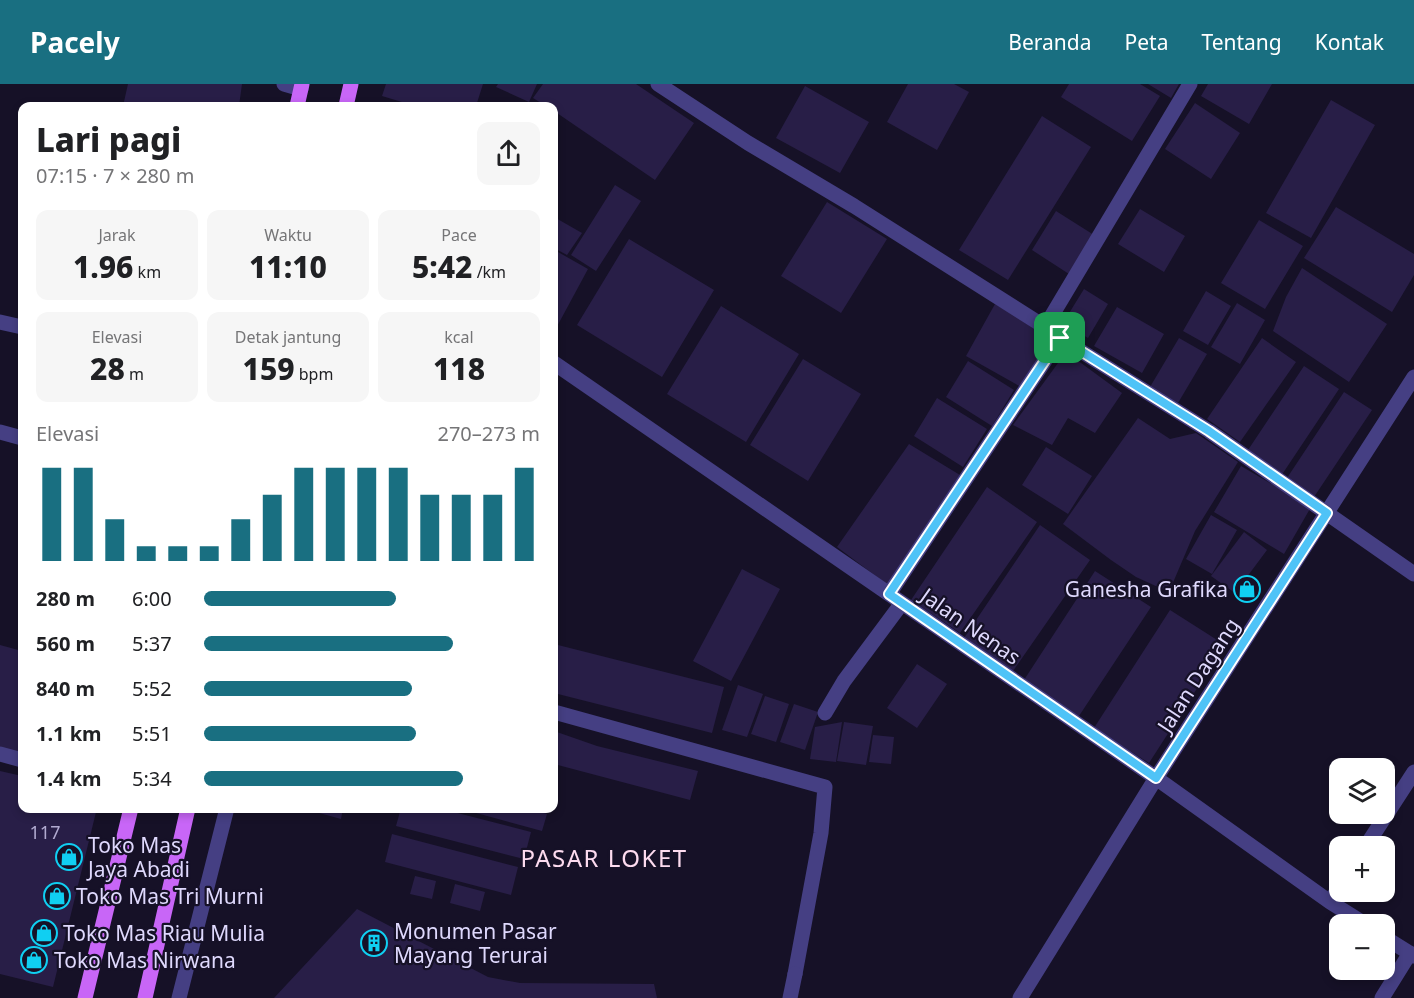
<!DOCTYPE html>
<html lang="id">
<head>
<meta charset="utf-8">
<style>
  :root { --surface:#fff; --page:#f6f6f6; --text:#202124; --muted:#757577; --accent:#196f81 }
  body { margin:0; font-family:"Noto Sans",sans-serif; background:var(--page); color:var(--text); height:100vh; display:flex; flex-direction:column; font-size:22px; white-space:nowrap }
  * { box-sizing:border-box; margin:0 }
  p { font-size:20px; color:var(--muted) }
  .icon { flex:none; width:33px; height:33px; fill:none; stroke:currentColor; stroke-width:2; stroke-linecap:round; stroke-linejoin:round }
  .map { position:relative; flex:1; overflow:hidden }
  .panel { position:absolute; left:18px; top:18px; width:540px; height:711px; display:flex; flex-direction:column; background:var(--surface); border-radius:12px; box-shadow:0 3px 9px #0003 }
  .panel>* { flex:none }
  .buttons { position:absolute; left:1329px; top:674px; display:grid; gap:12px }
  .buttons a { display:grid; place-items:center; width:66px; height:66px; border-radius:12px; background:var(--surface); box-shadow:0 3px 9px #0003; font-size:30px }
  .pin { position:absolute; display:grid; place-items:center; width:51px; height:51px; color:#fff; margin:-26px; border-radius:12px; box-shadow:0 3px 9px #0006 }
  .round { display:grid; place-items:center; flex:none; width:63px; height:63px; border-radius:12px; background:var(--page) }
  .overview { display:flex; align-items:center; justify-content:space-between; height:102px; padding:0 18px }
  h1 { font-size:33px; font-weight:800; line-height:45px }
  .figures { display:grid; grid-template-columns:repeat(3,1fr); gap:9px; height:102px; padding:6px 18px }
  .figures div { display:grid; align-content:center; border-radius:12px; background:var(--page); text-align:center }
  .figures b { font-size:30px; font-weight:800 }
  .figures small { font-size:16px; font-weight:400 }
  .figures p { font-size:16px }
  .chart { height:168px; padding:12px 18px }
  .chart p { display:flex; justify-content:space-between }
  .chart svg { width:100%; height:108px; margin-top:6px; stroke:var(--accent); stroke-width:6 }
  ul { padding:0 18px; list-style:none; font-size:20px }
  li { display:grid; grid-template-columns:96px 72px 1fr; align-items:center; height:45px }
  li i { height:15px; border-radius:8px; background:var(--accent) }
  header { display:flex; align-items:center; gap:36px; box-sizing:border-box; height:84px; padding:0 30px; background:var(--accent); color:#fff }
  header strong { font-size:28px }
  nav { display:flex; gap:33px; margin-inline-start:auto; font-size:21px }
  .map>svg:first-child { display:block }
  .building { fill:#281e47 }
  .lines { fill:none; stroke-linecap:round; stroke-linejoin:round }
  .service { stroke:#453f83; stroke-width:15 }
  .minor { stroke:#453f83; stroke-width:15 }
  .primary { stroke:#c866f7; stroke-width:15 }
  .route-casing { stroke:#fff; stroke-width:12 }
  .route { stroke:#4fc3f7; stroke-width:8 }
  .labels { text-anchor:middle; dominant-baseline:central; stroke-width:4.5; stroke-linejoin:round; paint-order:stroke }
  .number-label { font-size:18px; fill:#b1aad0 }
  .poi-label { font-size:21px; fill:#dfd9fd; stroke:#161127; text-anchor:start }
  .street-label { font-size:21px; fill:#dfd9fd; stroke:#161127 }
  .quarter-label { font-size:24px; letter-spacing:1.5px; fill:#fddbef; stroke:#161127 }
</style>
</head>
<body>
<header>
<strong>Pacely</strong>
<nav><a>Beranda</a><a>Peta</a><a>Tentang</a><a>Kontak</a></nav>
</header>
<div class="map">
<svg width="1414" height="914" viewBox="0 0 1414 914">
  <rect width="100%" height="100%" fill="#161127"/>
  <!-- building -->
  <path class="building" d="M128,0h114l-3,22h-116z
    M386,0h97l-7,22h-61l-33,-10z
    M498,0h39l-8,18 -33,-15z
    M543,0h93l58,39 -39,57 -101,-69v-5h-8l-13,-8z
    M908,0h46l15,8 -32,58 -50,-28z
    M1069,0h71l20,12 -28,45 -71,-44z
    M1148,0h31l-8,14z
    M1208,0h64l-23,40 -48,-28z
    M805,2l64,36 -29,51 -64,-35z
    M1331,16l44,25 -64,113 -45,-25z
    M1195,19l45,30 -29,46 -46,-30z
    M1042,32l49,31 -83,133 -49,-30z
    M615,101l26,16 -45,70 -25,-16z
    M827,118l60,37 -46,74 -60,-37z
    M1336,123l78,47v21l-22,37 -88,-54z
    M1140,125l45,27 -21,36 -46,-28z
    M1056,127l38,24 -25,39 -37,-24z
    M554,133l28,16 -15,22 -13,-7z
    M1259,136l44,26 -38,63 -44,-26z
    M629,155l85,51 -52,87 -85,-52z
    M558,168l30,17 -34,63v-71z
    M1302,184l85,56 -38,58 -76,-51 13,-34z
    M1084,205l24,15 -20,34 -25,-15z
    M1206,207l25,15 -23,39 -25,-14z
    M1237,219l28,17 -25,44 -29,-17z
    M995,220l56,32 -30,51 -55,-31z
    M721,222l78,48 -53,88 -79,-48z
    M1117,223l47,27 -22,39 -48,-27z
    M1179,254l28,16 -29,49 -28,-16z
    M1262,254l34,24 -56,80 -33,-23z
    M1066,268l56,41 -27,40 -27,-15 -16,27 -39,-20z
    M803,275l58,35 -53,87 -58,-36z
    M968,277l46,29 -22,36 -46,-29z
    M1304,282l35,23 -58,87 -35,-23z
    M1344,308l28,18 -58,87 -27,-19z
    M937,314l50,31 -24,38 -49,-31z
    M1138,334l32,21 26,-6 42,29 -43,69 -26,61 -33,-15 -25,-17 -48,-36z
    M909,360l51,31 -71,111 -52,-39z
    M1046,363l46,29 -24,38 -46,-29z
    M1241,382l70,41 -27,47 -70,-42z
    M987,403l50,35 -77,111 -49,-33z
    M1211,431l26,15 -25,44 -26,-15z
    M1040,441l50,35 -77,111 -49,-33z
    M1244,448l23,18 -32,43 -24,-17z
    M742,485l38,20 -49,92 -38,-20z
    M1095,487l56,36 -72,109 -55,-36z
    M1170,526l55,35 -76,118 -55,-35z
    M554,560l170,43 -12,46 -158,-40z
    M0,561l22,6v106l-22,-6z
    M917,580l30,20 -30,44 -30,-20z
    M738,601l25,9 -16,43 -25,-7z
    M765,612l24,8 -13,38 -25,-8z
    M794,620l24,8 -13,38 -25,-8z
    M842,638l-6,40 -26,-3 5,-32z
    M844,638l29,4 -7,39 -29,-4z
    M554,647l43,15 101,25 -8,29 -136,-36z
    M873,651l21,2 -3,27 -22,-2z
    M0,687l22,5v32h75l-44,179 -53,-13z
    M301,724h42l-2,11z
    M401,724h37l93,24 -7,27 -128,-33z
    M458,724h68l21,6 -5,17z
    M392,750l126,33 -7,28 -126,-33z
    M415,792l21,5 -4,18 -22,-5z
    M455,800l30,8 -5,19 -30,-8z
    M357,825l131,68 32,6 134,1 3,14h-383z"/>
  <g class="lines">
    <!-- service -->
    <path class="service" d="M0,348l22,6
      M554,628l271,75 -4,46 -26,141
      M179,914l48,-190"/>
    <!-- minor -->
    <path class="minor" d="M284,0l17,5
      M658,0l90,59 106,63 191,121
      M1190,0l-145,243 15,11 149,93 205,143
      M0,238l22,5
      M554,279l602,415 174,124 35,22
      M889,510l171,-256
      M825,629l19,-32 58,-78
      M0,670l22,6
      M1366,762l48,-74
      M1330,818l10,-16
      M1384,853l30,19
      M790,914l5,-24
      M1020,914l136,-220 258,-401
      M1382,914l28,-45"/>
    <!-- primary -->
    <path class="primary" d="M297,22l5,-22
      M346,22l5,-22
      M85,914l46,-190
      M145,914l43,-190"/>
  </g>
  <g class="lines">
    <defs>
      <path id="route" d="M1060,254l149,93 118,82 -171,265 -267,-184z"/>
    </defs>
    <!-- route casing -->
    <use href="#route" class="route-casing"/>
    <!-- route -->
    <use href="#route" class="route"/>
  </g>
  <!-- icons -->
  <defs>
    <symbol id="shop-ring" viewBox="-11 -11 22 22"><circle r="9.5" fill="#161127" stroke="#10cff2" stroke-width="1.5"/><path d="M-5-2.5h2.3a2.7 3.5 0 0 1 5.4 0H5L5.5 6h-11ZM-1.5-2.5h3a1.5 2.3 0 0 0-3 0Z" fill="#10cff2"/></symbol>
    <symbol id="building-ring" viewBox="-11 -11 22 22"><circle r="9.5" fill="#161127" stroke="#10cff2" stroke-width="1.5"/><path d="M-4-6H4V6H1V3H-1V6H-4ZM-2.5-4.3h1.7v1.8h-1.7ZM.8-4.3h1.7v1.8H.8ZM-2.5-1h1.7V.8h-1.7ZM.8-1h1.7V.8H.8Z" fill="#10cff2"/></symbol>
  </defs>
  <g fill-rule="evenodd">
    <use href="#shop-ring" x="1232" y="490" width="30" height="30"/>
    <use href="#shop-ring" x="54" y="758" width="30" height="30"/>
    <use href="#shop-ring" x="42" y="797" width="30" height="30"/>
    <use href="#shop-ring" x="29" y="834" width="30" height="30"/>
    <use href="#building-ring" x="359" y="844" width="30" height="30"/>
    <use href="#shop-ring" x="19" y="861" width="30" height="30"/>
  </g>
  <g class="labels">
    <!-- number labels -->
    <g class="number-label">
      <text x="45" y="748">117</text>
    </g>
    <!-- poi labels -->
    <g class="poi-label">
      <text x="1228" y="505" text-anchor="end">Ganesha Grafika</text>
      <text x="88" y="761">Toko Mas<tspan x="88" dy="24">Jaya Abadi</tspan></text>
      <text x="76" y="812">Toko Mas Tri Murni</text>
      <text x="394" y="847">Monumen Pasar<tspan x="394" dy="24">Mayang Terurai</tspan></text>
      <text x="63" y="849">Toko Mas Riau Mulia</text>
      <text x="54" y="876">Toko Mas Nirwana</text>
    </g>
    <!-- street labels -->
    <g class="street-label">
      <text transform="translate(971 542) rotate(35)">Jalan Nenas</text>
      <text transform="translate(1198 591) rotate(-57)">Jalan Dagang</text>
    </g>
    <!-- quarter labels -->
    <g class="quarter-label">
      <text x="604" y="773">PASAR LOKET</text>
    </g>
  </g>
</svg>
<div class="buttons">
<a><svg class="icon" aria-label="layers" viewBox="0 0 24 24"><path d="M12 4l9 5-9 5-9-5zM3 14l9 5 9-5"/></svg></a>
<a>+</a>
<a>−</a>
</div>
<div class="pin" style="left:1060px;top:254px;background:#1e9e55"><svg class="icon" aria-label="arrive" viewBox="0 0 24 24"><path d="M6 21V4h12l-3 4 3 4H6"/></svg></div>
<section class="panel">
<div class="overview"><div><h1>Lari pagi</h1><p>07:15 · 7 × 280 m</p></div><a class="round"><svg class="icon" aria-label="share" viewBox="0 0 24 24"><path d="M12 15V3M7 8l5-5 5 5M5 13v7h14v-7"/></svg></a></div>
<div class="figures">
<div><p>Jarak</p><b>1.96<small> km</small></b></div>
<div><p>Waktu</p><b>11:10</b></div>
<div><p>Pace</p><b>5:42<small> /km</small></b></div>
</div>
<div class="figures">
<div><p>Elevasi</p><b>28<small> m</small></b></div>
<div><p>Detak jantung</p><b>159<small> bpm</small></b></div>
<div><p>kcal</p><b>118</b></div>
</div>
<div class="chart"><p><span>Elevasi</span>270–273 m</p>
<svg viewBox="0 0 160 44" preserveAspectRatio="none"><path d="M5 44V6M15 44V6M25 44V27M35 44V38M45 44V38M55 44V38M65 44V27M75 44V17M85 44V6M95 44V6M105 44V6M115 44V6M125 44V17M135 44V17M145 44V17M155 44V6"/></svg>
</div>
<ul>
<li><b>280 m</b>6:00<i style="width:57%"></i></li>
<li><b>560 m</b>5:37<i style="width:74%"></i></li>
<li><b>840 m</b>5:52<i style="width:62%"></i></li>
<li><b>1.1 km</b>5:51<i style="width:63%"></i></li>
<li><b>1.4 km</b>5:34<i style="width:77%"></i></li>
</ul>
</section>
</div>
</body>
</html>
